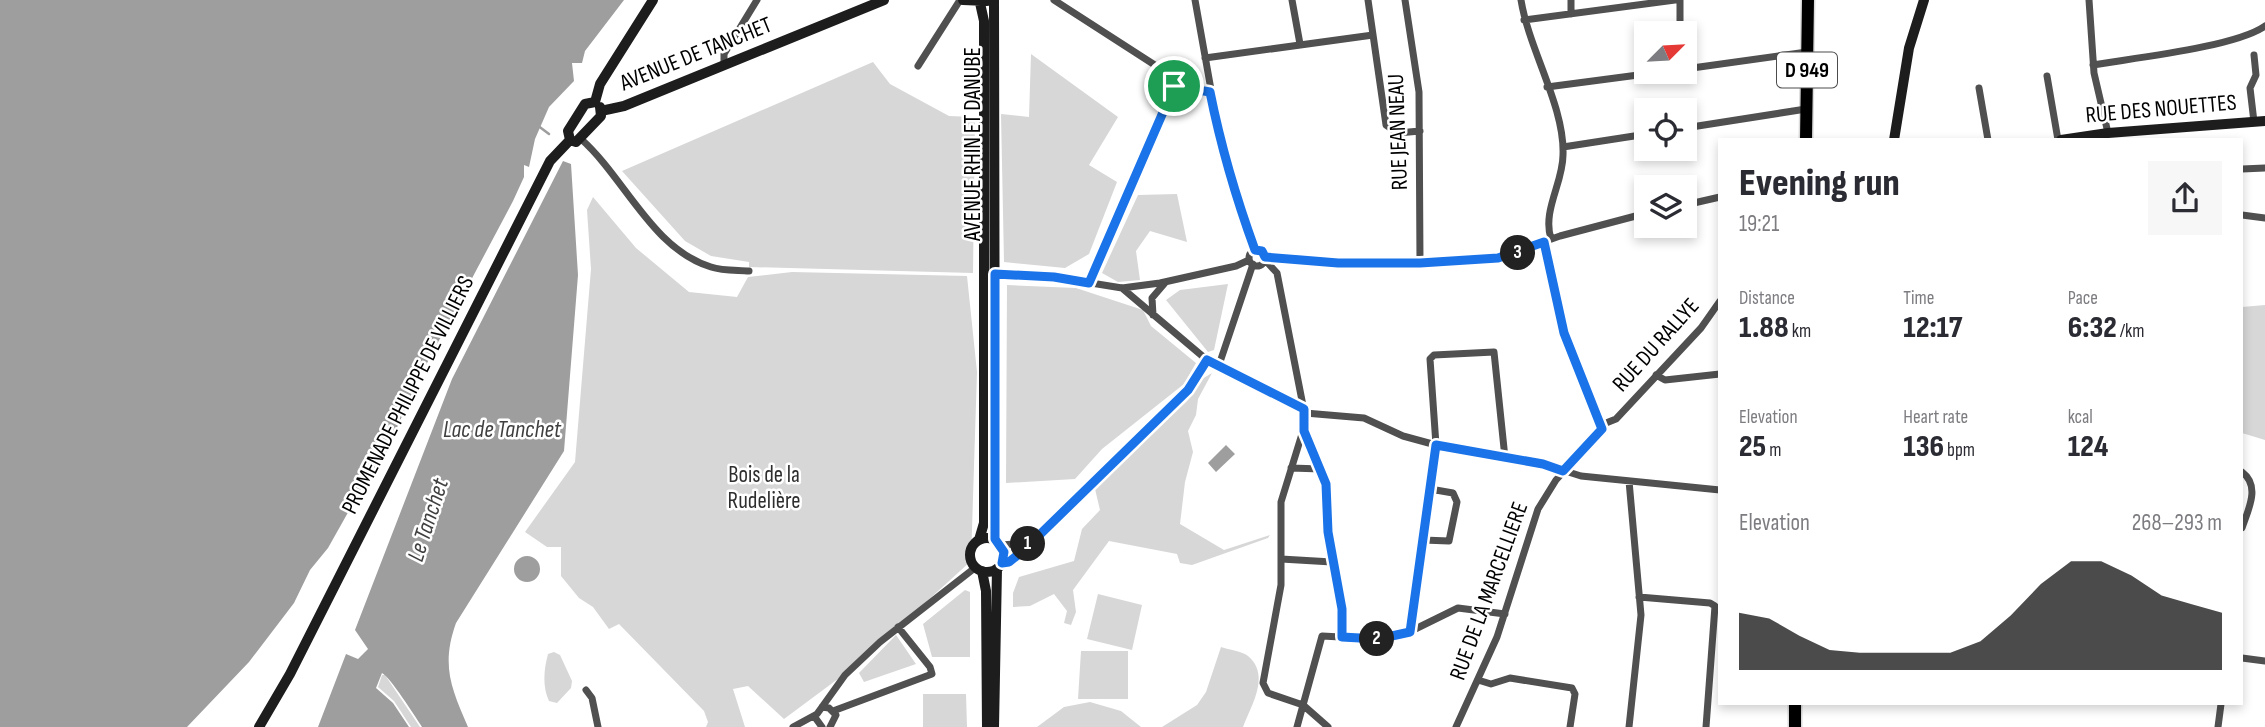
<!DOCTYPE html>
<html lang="en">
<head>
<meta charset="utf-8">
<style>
  :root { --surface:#fff; --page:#f7f7f7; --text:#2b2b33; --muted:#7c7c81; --accent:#000 }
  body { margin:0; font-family:"Sofia Sans Condensed",sans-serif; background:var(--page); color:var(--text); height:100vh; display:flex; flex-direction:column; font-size:26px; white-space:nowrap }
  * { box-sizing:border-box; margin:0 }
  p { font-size:23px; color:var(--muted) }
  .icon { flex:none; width:38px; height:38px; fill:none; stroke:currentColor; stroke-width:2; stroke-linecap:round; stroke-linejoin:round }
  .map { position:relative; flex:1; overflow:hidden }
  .side { position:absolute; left:1718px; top:138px; width:525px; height:567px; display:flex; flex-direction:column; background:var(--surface); border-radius:0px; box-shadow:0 4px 10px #0003 }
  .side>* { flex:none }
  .needle { width:46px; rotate:66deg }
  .controls { position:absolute; left:1634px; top:21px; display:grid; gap:14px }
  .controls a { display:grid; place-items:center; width:63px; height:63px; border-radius:0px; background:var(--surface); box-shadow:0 4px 10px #0003; font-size:35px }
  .pin { position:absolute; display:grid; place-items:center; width:60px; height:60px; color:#fff; margin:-30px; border:4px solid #fff; border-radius:50%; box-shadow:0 2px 7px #0007 }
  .km { position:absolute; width:35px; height:35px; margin:-18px; border-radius:50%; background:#222; color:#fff; font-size:19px; line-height:35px; text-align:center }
  .round { display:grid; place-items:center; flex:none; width:74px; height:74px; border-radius:0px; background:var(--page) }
  .summary { display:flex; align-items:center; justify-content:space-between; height:119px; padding:0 21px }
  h1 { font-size:38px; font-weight:800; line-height:52px }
  .stats { display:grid; grid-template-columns:repeat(3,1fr); gap:10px; height:119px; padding:7px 21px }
  .stats div { display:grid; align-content:center }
  .stats b { font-size:30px; font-weight:800 }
  .stats small { font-size:19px; font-weight:400 }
  .stats p { font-size:19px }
  .chart { height:196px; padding:14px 21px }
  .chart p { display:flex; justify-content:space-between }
  .chart svg { width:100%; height:126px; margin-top:7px; fill:var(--accent); opacity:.7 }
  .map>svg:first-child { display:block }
  .green { fill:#d7d7d7 }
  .water { fill:#9e9e9e }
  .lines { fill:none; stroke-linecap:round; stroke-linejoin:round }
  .stream { stroke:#9e9e9e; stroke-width:2.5 }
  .primary-casing { stroke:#dbdbdb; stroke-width:15 }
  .street { stroke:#505050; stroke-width:7 }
  .secondary { stroke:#1d1d1d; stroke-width:10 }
  .primary { stroke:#000; stroke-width:12 }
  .route-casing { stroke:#fff; stroke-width:14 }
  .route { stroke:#1a73e8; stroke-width:9 }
  .labels { text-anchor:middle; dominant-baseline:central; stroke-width:5; stroke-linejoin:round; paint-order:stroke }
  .shield { fill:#fff; stroke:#4c4c4c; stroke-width:2 }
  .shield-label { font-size:21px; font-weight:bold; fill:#000 }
  .street-label { font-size:23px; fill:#000; stroke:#fff }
  .park-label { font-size:23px; fill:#2e2e2e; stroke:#fff }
  .water-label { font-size:24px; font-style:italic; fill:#3f3f3f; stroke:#fff }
</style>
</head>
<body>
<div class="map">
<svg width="2265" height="727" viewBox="0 0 2265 727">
  <rect width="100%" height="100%" fill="#fff"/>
  <!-- green -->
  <path class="green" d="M1031,54l87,63 -29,48 28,17 -28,72 -24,14 -61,-6 -3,-148 28,3z
    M873,62l17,22 59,32 26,1 -2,156 -224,-6v-5l-38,-6 -26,-15 -63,-70z
    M1177,194l10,48 -37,-11 -14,20 4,29 -22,2 -16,-9 36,-78z
    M593,197l43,51 53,44 48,5 11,-20 44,-5 175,4 10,96 -6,189 -113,103 -74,55 -36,-33 -15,3 12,38h-39l2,-5 -4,-11 -85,-87 -10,5 -16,-22 -14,-9 -18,-22v-29h-14l-22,-15 50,-70 16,-193 -4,-59z
    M1228,284l-14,66 -6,2 -42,-52 14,-10z
    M1007,285l69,3 67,22 8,16 45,37 -12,21 -82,65 -27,30 -69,4z
    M2265,305v135l-23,-7v-126z
    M1212,373l-14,26 -2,16 -8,16 5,21 -8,30 -5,42 44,26 46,-15 -2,3 -76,27 -12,-2 -3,-9 -68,-13 -36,49 3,22 -5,13 -7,-2 3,-12 -13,-17 -24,12 -17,1v-14l6,-16 55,-16 8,-32 18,-19 -5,-21 92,-88 15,-22z
    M965,590l5,2v65h-38l-9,-33z
    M1098,594l44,11 -10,45 -45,-11z
    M896,635l20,29 -52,18 -5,-9z
    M1221,647c8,3 21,4 27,9 23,19 3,50 -5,71h-81l35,-22 9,-13z
    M1081,651h47v48h-50z
    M554,652l6,3 12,26 -1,7 -14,15 -8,-2c-7,-15 -5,-32 -1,-47z
    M382,675h3l35,52h-9l-17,-26 -16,-14z
    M923,694h43l1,33h-44z
    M1090,702l31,9 20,16h-104l27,-20z"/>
  <!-- water -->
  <path class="water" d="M0,0h624l-39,51 -3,12h-10l2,18 -25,26 -14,32 -6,28 -5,-2v12l-11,24 -96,181 -32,73 -21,29 -36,64 -18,22 -16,33 -45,59 -62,65h-187z
    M563,161l8,3 7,111 -14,176 -108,172c-15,42 -5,65 12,104h-46c-7,-11 -32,-50 -40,-54l-6,15 17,15 16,24h-91l28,-73 12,5 10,-10 -13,-19 97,-251z
    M1226,445l9,9 -19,18 -8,-9z
    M514 569a13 13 0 1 1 26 0a13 13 0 1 1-26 0Z"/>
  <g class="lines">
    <!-- stream -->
    <path class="stream" d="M537,125l12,9"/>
    <defs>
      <path id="primary" d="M1806,140l2,-140
        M1795,727v-23"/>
    </defs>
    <!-- primary casing -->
    <use href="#primary" class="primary-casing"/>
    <!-- street -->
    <path class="street" d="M1054,0l138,89 18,3
      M1195,0l25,140 35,110
      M1292,0l8,44
      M1368,0l18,125 12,8 22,-2
      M1405,0l14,92 1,171
      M1521,0c8,50 44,107 42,155 0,28 -21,56 -12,84
      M2089,0l5,73 14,60
      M1571,14v-14
      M1524,20l151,-20
      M1680,33v-33
      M2254,55l2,20 -6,13 4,34
      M1205,58l168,-23
      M724,63v-9l33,-54
      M2093,65c41,-7 142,-18 172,-39
      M918,66l42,-66
      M1685,69l122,-17
      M2047,76l11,64
      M1547,87l114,-15
      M1979,88l9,52
      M1685,128l121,-19
      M581,139c44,39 71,110 130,128 12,4 26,3 38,4
      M1563,147l84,-13
      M2242,169l23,-1
      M1685,205l35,-8
      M2242,215l23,3
      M1544,242l20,91 37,92
      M1249 258a8 8 0 1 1 16 0a8 8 0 1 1-16 0Z
      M1265,257l110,7 123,-6 62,-22 87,-23
      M1265,260l12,13 29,148 -25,81v83l-18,98 5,10 35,12 25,22
      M993,275l61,2 68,11 38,-5 76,-17 13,-6
      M1089,283l88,-203
      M1122,288l85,72 98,49
      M1153,315l-1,-17 12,-14
      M1219,365l34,-101
      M1656,375l9,5 55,-6
      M1305,413l59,5 39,18 33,9 107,19 38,12 139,14
      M1601,425l15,-6 85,-91 19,-27
      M1304,431l22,53 2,48 14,77v28
      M1291,468l30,1
      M2242,472c19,14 6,38 0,56
      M1629,481l12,134 -12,112
      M1423,540l26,1 8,-39 -4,-9 -23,-4
      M1001,545l28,-2
      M1281,559l51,3
      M1002,563l7,-1 15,-13 164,-159 19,-30
      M1639,597l71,6 5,3 -9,121
      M1410,632l26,-187 -6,-86 4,-4 60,-3 11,106
      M2242,658l23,3
      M1478,680l13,4 19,-6 62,10 3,6 -5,33
      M586,690l6,8 6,29
      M822,707l7,1 7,7 -6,12
      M833,711l99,-37 -2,-7 -32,-40
      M814,716l8,11
      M793,727l24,-13 28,-39 35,-33 96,-75
      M1297,727l25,-91 56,3 23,-3 57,-28 47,6
      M1456,727l41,-90 41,-128 18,-29 44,-48 1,-7
      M2218,727l3,-23"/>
    <!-- secondary -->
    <path class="secondary" d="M963,0l24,1
      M994,0l1,539
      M595,102l5,-18 53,-84
      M601,111l23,-5 260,-106
      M570,140l6,2 25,-26 -1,-9
      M570,140l-2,-9 17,-27 10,-2
      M1894,140l15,-92 15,-48
      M2061,140l47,-7 157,-12
      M970 555a17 17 0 1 1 34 0a17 17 0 1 1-34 0Z
      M979,540l5,-17v-502l-4,-18
      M982,571l4,20 1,136
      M259,727l31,-53 260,-513 20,-21
      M994,727l3,-158"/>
    <!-- primary -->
    <use href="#primary" class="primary"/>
  </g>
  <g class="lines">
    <defs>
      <path id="route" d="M1177,80l15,9 18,3c11,55 26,106 45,158l7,1 3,6 73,6h82l78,-5 46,-16 20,91 38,96 -39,42 -20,-7 -107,-19 -26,187 -32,7 -36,-2v-28l-14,-77 -2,-48 -22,-53v-22l-97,-49 -19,30 -164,160 -15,12 -7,1 2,-11 -9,-13v-265l59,3 35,6z"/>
    </defs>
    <!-- route casing -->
    <use href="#route" class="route-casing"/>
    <!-- route -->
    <use href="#route" class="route"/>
  </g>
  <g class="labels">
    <!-- shield labels -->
    <rect class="shield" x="1777" y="52.5" width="60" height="35" rx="5"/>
    <g class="shield-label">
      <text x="1807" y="70">D 949</text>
    </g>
    <!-- street labels -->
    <g class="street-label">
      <text transform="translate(696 54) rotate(-22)">AVENUE DE TANCHET</text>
      <text transform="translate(2161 109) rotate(-5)">RUE DES NOUETTES</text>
      <text transform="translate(1398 132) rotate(-92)">RUE JEAN NEAU</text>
      <text transform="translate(973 144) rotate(-90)">AVENUE RHIN ET DANUBE</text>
      <text transform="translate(1656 345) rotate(-48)">RUE DU RALLYE</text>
      <text transform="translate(408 395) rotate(-63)">PROMENADE PHILIPPE DE VILLIERS</text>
      <text transform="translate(1489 591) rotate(-70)">RUE DE LA MARCELLIERE</text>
    </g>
    <!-- park labels -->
    <g class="park-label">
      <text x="764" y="475">Bois de la<tspan x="764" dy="26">Rudelière</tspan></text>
    </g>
    <!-- water labels -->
    <g class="water-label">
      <text x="502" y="429">Lac de Tanchet</text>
      <text transform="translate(428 520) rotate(-72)">Le Tanchet</text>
    </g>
  </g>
</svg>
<div class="controls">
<a><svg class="needle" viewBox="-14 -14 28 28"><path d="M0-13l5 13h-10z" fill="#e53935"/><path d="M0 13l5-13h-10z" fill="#7c7c81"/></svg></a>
<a><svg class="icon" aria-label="locate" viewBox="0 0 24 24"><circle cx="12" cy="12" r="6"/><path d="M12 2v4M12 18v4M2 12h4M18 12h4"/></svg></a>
<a><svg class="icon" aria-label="layers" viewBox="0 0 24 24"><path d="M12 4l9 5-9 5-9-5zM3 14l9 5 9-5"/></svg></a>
</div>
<div class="pin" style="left:1174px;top:86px;background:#1e9e55"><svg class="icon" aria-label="arrive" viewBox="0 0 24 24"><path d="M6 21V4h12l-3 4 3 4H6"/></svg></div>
<b class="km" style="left:1028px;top:544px">1</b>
<b class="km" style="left:1377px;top:639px">2</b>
<b class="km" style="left:1518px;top:253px">3</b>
<section class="side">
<div class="summary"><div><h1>Evening run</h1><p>19:21</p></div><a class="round"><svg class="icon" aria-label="share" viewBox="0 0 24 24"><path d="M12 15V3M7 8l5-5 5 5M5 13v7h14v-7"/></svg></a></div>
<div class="stats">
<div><p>Distance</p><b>1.88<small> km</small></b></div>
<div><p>Time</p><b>12:17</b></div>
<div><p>Pace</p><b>6:32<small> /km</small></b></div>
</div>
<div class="stats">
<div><p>Elevation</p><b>25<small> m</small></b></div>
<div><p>Heart rate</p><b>136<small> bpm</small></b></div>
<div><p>kcal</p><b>124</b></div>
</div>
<div class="chart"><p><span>Elevation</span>268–293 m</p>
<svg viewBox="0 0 160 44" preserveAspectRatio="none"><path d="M0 44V24L10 26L20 32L30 37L40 38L50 38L60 38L70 38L80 34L90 25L100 14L110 6L120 6L130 11L140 18L150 21L160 24V44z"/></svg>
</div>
</section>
</div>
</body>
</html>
